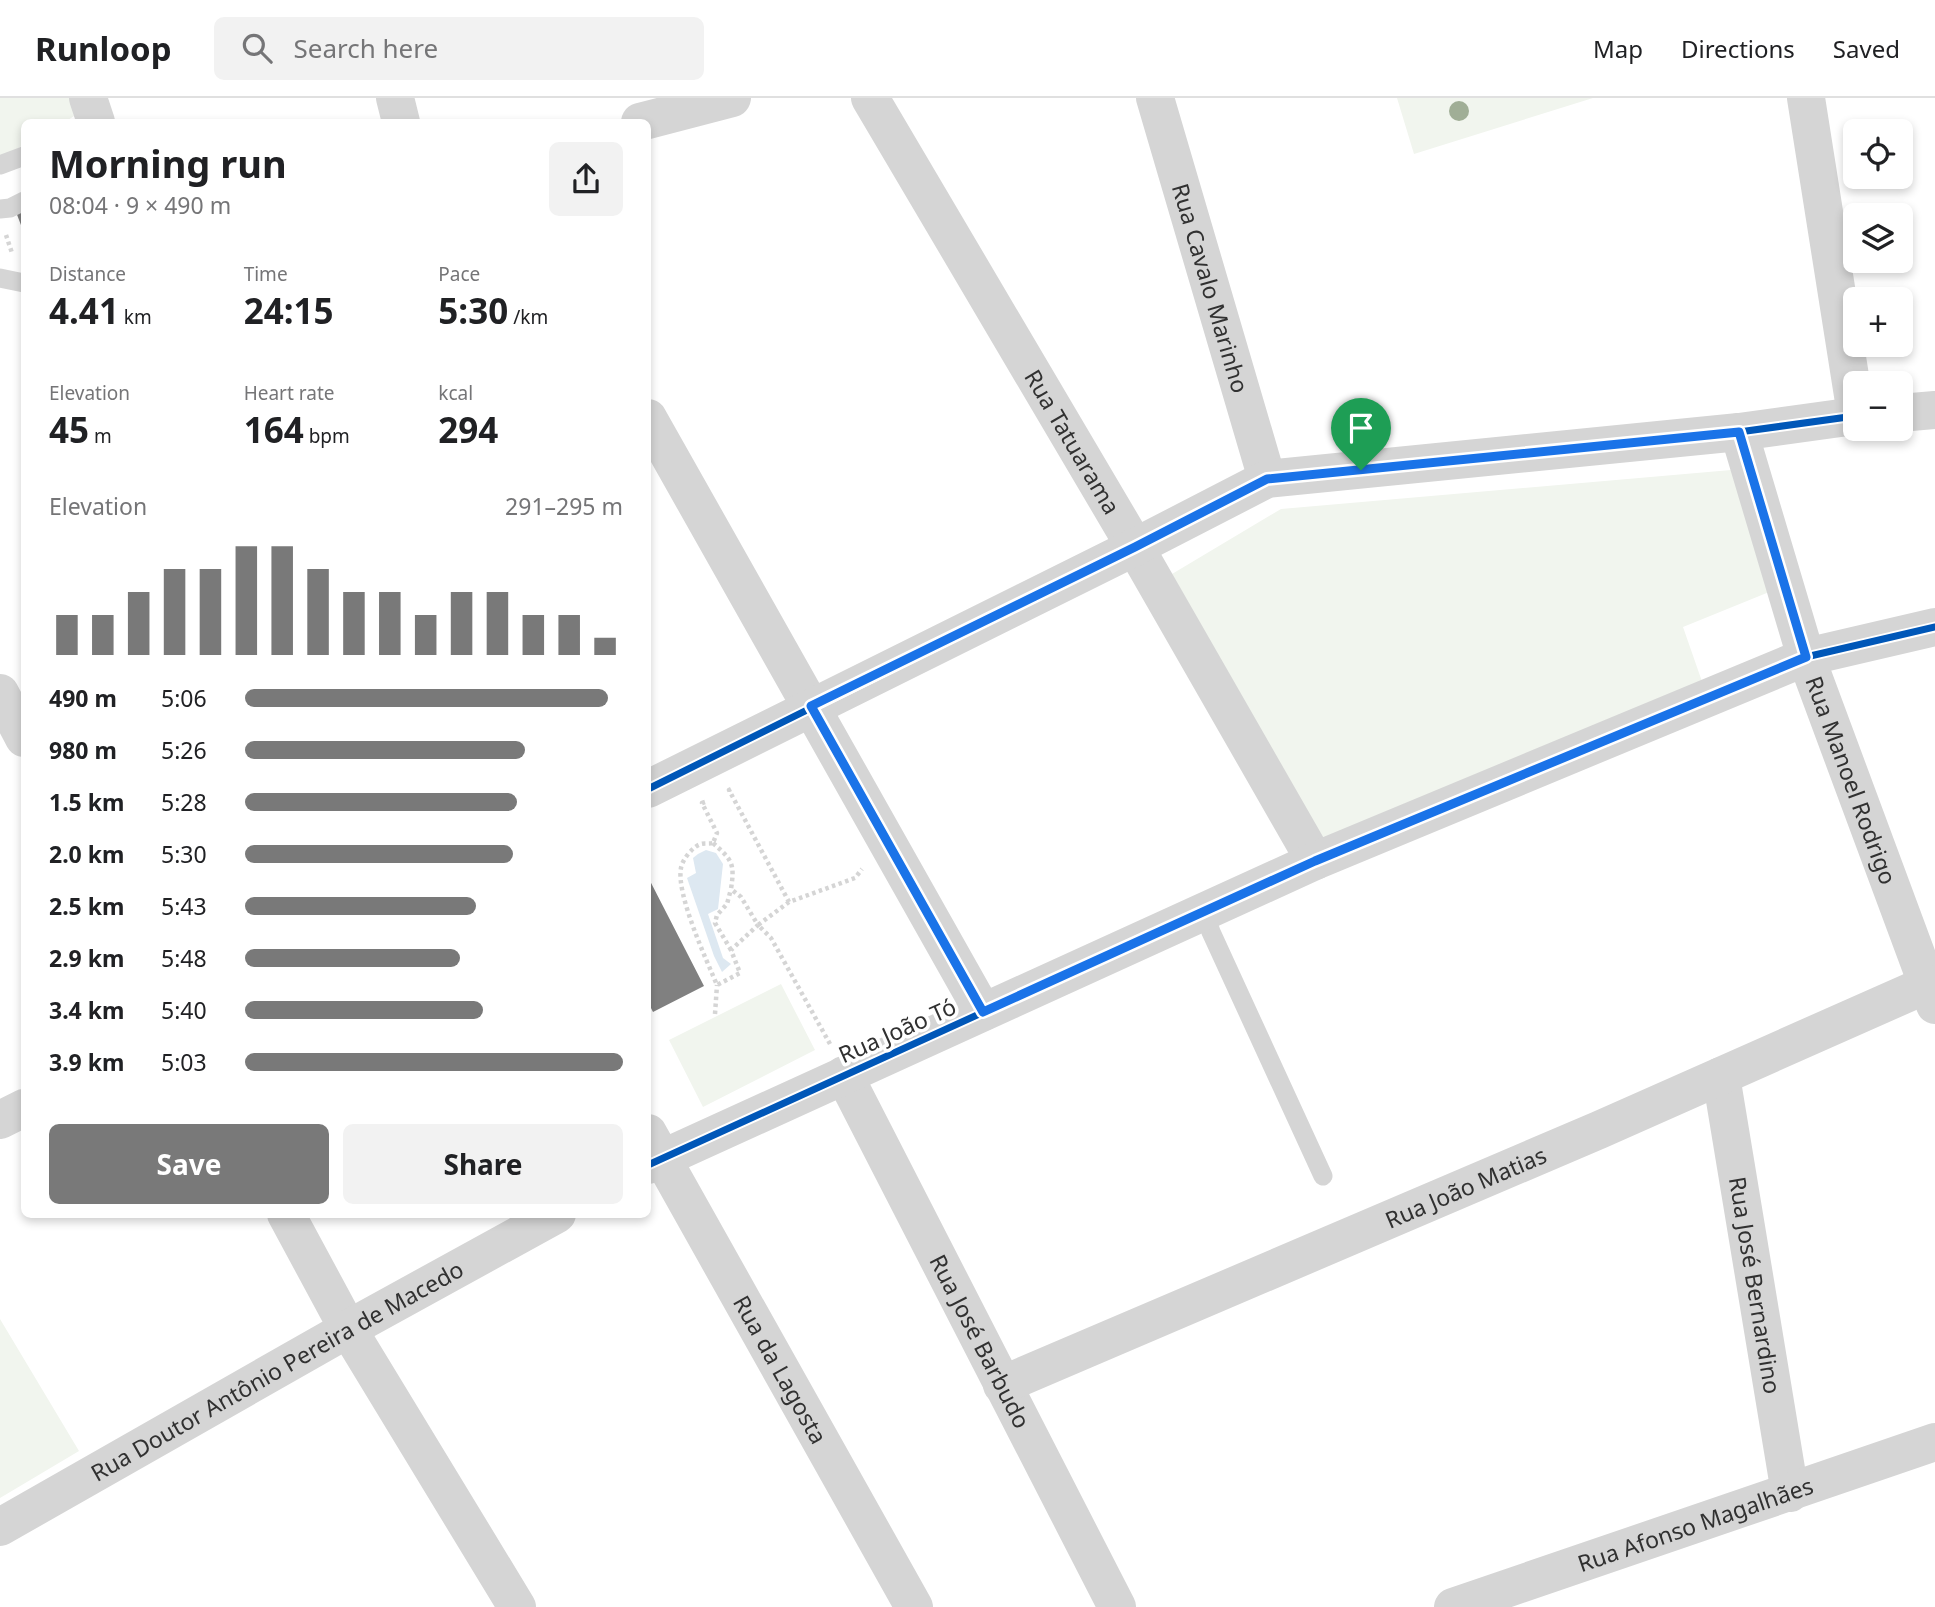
<!DOCTYPE html>
<html lang="en">
<head>
<meta charset="utf-8">
<style>
  :root { --surface:#fff; --page:#f2f2f2; --text:#202124; --muted:#757577; --line:#e0e0e0; --accent:#797979 }
  body { margin:0; font-family:"Noto Sans",sans-serif; background:var(--page); color:var(--text); height:100vh; display:flex; flex-direction:column; font-size:26px; white-space:nowrap }
  * { box-sizing:border-box; margin:0 }
  p { font-size:23px; color:var(--muted) }
  .icon { flex:none; width:38px; height:38px; fill:none; stroke:currentColor; stroke-width:2; stroke-linecap:round; stroke-linejoin:round }
  .map { position:relative; flex:1; overflow:hidden }
  .sheet { position:absolute; left:21px; top:21px; width:630px; height:1099px; display:flex; flex-direction:column; background:var(--surface); border-radius:10px; box-shadow:0 4px 10px #0003 }
  .sheet>* { flex:none }
  .controls { position:absolute; left:1843px; top:21px; display:grid; gap:14px }
  .controls a { display:grid; place-items:center; width:70px; height:70px; border-radius:10px; background:var(--surface); box-shadow:0 4px 10px #0003; font-size:35px }
  .pin { position:absolute; display:grid; place-items:center; width:60px; height:60px; color:#fff; margin:-72px -30px; border-radius:50% 50% 50% 0; rotate:-45deg; box-shadow:0 0 7px #0007 }
  .pin .icon { rotate:45deg }
  .round { display:grid; place-items:center; flex:none; width:74px; height:74px; border-radius:10px; background:var(--page) }
  .headline { display:flex; align-items:center; justify-content:space-between; height:119px; padding:0 28px }
  h1 { font-size:38px; font-weight:700; line-height:52px }
  .figures { display:grid; grid-template-columns:repeat(3,1fr); gap:10px; height:119px; padding:7px 28px }
  .figures div { display:grid; align-content:center }
  .figures b { font-size:35px; font-weight:700 }
  .figures small { font-size:19px; font-weight:400 }
  .figures p { font-size:19px }
  .chart { height:196px; padding:14px 28px }
  .chart p { display:flex; justify-content:space-between }
  .chart svg { width:100%; height:126px; margin-top:7px; stroke:var(--accent); stroke-width:6 }
  .action { display:flex; gap:14px; margin-top:auto; padding:14px 28px }
  .action a { flex:1; height:80px; border-radius:10px; background:var(--accent); color:#fff; font-size:28px; font-weight:700; line-height:80px; text-align:center }
  .action a+a { background:var(--page); color:var(--text) }
  ul { padding:0 28px; list-style:none; font-size:23px }
  li { display:grid; grid-template-columns:112px 84px 1fr; align-items:center; height:52px }
  li i { height:18px; border-radius:9px; background:var(--accent) }
  header { display:flex; align-items:center; gap:42px; box-sizing:border-box; height:98px; padding:0 35px; background:var(--surface); border-bottom:2px solid var(--line) }
  header strong { font-size:33px }
  nav { display:flex; gap:38px; margin-inline-start:auto; font-size:24px }
  .search { width:490px; height:63px; background:var(--page); display:flex; align-items:center; gap:18px; box-sizing:border-box; padding:0 24px; border-radius:10px; color:var(--muted); font-size:26px }
  .map>svg:first-child { display:block }
  .green { fill:#f1f5ee }
  .water { fill:#dde8f1 }
  .building { fill:#808080 }
  .lines { fill:none; stroke-linecap:round; stroke-linejoin:round }
  .path { stroke:#d5d5d5; stroke-width:4.5; stroke-dasharray:3.5 3.5; stroke-linecap:butt }
  .service { stroke:#d5d5d5; stroke-width:19 }
  .minor { stroke:#d5d5d5; stroke-width:38 }
  .tertiary { stroke:#d5d5d5; stroke-width:38 }
  .cycleway-casing { stroke:#fff; stroke-width:11 }
  .cycleway { stroke:#0057b8; stroke-width:7 }
  .tree { fill:#a0ae96 }
  .route-casing { stroke:#fff; stroke-width:14 }
  .route { stroke:#1a73e8; stroke-width:9 }
  .labels { text-anchor:middle; dominant-baseline:central; stroke-width:7; stroke-linejoin:round; paint-order:stroke }
  .street-label { font-size:23px; fill:#313131; stroke:#fff }
</style>
</head>
<body>
<header>
<strong>Runloop</strong>
<div class="search"><svg class="icon" aria-label="search" viewBox="0 0 24 24"><circle cx="10" cy="10" r="6"/><path d="M15 15l6 6"/></svg>Search here</div>
<nav><a>Map</a><a>Directions</a><a>Saved</a></nav>
</header>
<div class="map">
<svg width="1935" height="1509" viewBox="0 0 1935 1509">
  <rect width="100%" height="100%" fill="#fff"/>
  <!-- green -->
  <path class="green" d="M0,0h71l3,18 -9,6h-41v23l-24,13z
    M1397,0h196l-179,56z
    M1731,372l48,118 -96,39 23,66 -383,151 -151,-270 109,-65z
    M781,886l34,66 -112,57 -34,-67z
    M0,1221l79,132 -79,47z"/>
  <!-- water -->
  <path class="water" d="M706,752l10,3 7,11 -5,45 -10,5 15,44 8,6 -9,8 -8,-16 -27,-78 9,-5 -3,-15 5,-4z"/>
  <!-- building -->
  <path class="building" d="M24,110v25l-8,-21z
    M648,779l56,109 -51,26 -5,-10z"/>
  <g class="lines">
    <!-- path -->
    <path class="path" d="M6,137l6,18
      M731,691l-2,1 60,112
      M705,704l-3,1 15,30 -4,10
      M713,745c19,17 22,20 18,46l10,8 17,28 -27,25 9,23 -23,12c-11,-26 -41,-91 -36,-117 1,-8 12,-22 20,-24 4,-1 8,0 12,-1z
      M731,852l-16,-27 2,-8 10,-11 4,-15
      M715,916l2,-29
      M830,946l-59,-106 -13,-13 31,-23 66,-24 7,-9"/>
    <!-- service -->
    <path class="service" d="M0,67l24,-9
      M0,111l10,-1 14,-7
      M0,180l24,5
      M1204,814l7,20 112,244"/>
    <!-- minor -->
    <g class="minor">
      <path d="M395,0l6,24"/>
      <path id="s1" d="M870,0l265,449 180,314"/>
      <path id="s2" d="M1155,0l112,381"/>
      <path d="M1806,0l49,310"/>
      <path d="M640,24l92,-24"/>
      <path d="M1900,315l35,-3"/>
      <path d="M648,320l335,594"/>
      <path id="s3" d="M1739,334l67,225 129,348"/>
      <path d="M0,595l24,45"/>
      <path d="M648,691l487,-242 132,-68 472,-47 116,-16"/>
      <path id="s4" d="M844,977l273,532"/>
      <path id="s5" d="M1721,978l69,417"/>
      <path d="M0,1022l24,-12"/>
      <path d="M648,1067l667,-304 491,-204 129,-30"/>
      <path d="M286,1116l62,115 169,278"/>
      <path id="s6" d="M1002,1287l597,-255 329,-146"/>
      <path id="s7" d="M0,1429l348,-198 209,-115"/>
      <path id="s8" d="M1453,1509l482,-165"/>
    </g>
    <!-- tertiary -->
    <g class="tertiary">
      <path d="M88,0l8,24"/>
      <path id="s9" d="M648,1035l266,474"/>
    </g>
    <defs>
      <path id="cycleway" d="M648,691l487,-242 132,-68 472,-47 116,-16
        M648,1067l667,-304 491,-204 129,-30"/>
    </defs>
    <!-- cycleway casing -->
    <use href="#cycleway" class="cycleway-casing"/>
    <!-- cycleway -->
    <use href="#cycleway" class="cycleway"/>
  </g>
  <!-- trees -->
  <circle class="tree" cx="1459" cy="13" r="10"/>
  <g class="lines">
    <defs>
      <path id="route" d="M1739,334l67,225 -491,204 -332,151 -172,-306 324,-159 132,-68z"/>
    </defs>
    <!-- route casing -->
    <use href="#route" class="route-casing"/>
    <!-- route -->
    <use href="#route" class="route"/>
  </g>
  <g class="labels">
    <!-- street labels -->
    <g class="street-label">
      <text stroke="none"><textPath href="#s2" startOffset="198">Rua Cavalo Marinho</textPath></text>
      <text stroke="none"><textPath href="#s1" startOffset="399">Rua Tatuarama</textPath></text>
      <text stroke="none"><textPath href="#s3" startOffset="366">Rua Manoel Rodrigo</textPath></text>
      <text transform="translate(897 932) rotate(-24)">Rua João Tó</text>
      <text stroke="none"><textPath href="#s6" startOffset="504">Rua João Matias</textPath></text>
      <text stroke="none"><textPath href="#s5" startOffset="212">Rua José Bernardino</textPath></text>
      <text stroke="none"><textPath href="#s4" startOffset="299">Rua José Barbudo</textPath></text>
      <text stroke="none"><textPath href="#s7" startOffset="318">Rua Doutor Antônio Pereira de Macedo</textPath></text>
      <text stroke="none"><textPath href="#s9" startOffset="271">Rua da Lagosta</textPath></text>
      <text stroke="none"><textPath href="#s8" startOffset="256">Rua Afonso Magalhães</textPath></text>
    </g>
  </g>
</svg>
<div class="controls">
<a><svg class="icon" aria-label="locate" viewBox="0 0 24 24"><circle cx="12" cy="12" r="6"/><path d="M12 2v4M12 18v4M2 12h4M18 12h4"/></svg></a>
<a><svg class="icon" aria-label="layers" viewBox="0 0 24 24"><path d="M12 4l9 5-9 5-9-5zM3 14l9 5 9-5"/></svg></a>
<a>+</a>
<a>−</a>
</div>
<div class="pin" style="left:1361px;top:372px;background:#1e9e55"><svg class="icon" aria-label="arrive" viewBox="0 0 24 24"><path d="M6 21V4h12l-3 4 3 4H6"/></svg></div>
<section class="sheet">
<div class="headline"><div><h1>Morning run</h1><p>08:04 · 9 × 490 m</p></div><a class="round"><svg class="icon" aria-label="share" viewBox="0 0 24 24"><path d="M12 15V3M7 8l5-5 5 5M5 13v7h14v-7"/></svg></a></div>
<div class="figures">
<div><p>Distance</p><b>4.41<small> km</small></b></div>
<div><p>Time</p><b>24:15</b></div>
<div><p>Pace</p><b>5:30<small> /km</small></b></div>
</div>
<div class="figures">
<div><p>Elevation</p><b>45<small> m</small></b></div>
<div><p>Heart rate</p><b>164<small> bpm</small></b></div>
<div><p>kcal</p><b>294</b></div>
</div>
<div class="chart"><p><span>Elevation</span>291–295 m</p>
<svg viewBox="0 0 160 44" preserveAspectRatio="none"><path d="M5 44V30M15 44V30M25 44V22M35 44V14M45 44V14M55 44V6M65 44V6M75 44V14M85 44V22M95 44V22M105 44V30M115 44V22M125 44V22M135 44V30M145 44V30M155 44V38"/></svg>
</div>
<ul>
<li><b>490 m</b>5:06<i style="width:96%"></i></li>
<li><b>980 m</b>5:26<i style="width:74%"></i></li>
<li><b>1.5 km</b>5:28<i style="width:72%"></i></li>
<li><b>2.0 km</b>5:30<i style="width:71%"></i></li>
<li><b>2.5 km</b>5:43<i style="width:61%"></i></li>
<li><b>2.9 km</b>5:48<i style="width:57%"></i></li>
<li><b>3.4 km</b>5:40<i style="width:63%"></i></li>
<li><b>3.9 km</b>5:03<i style="width:100%"></i></li>
</ul>
<div class="action"><a>Save</a><a>Share</a></div>
</section>
</div>
</body>
</html>
